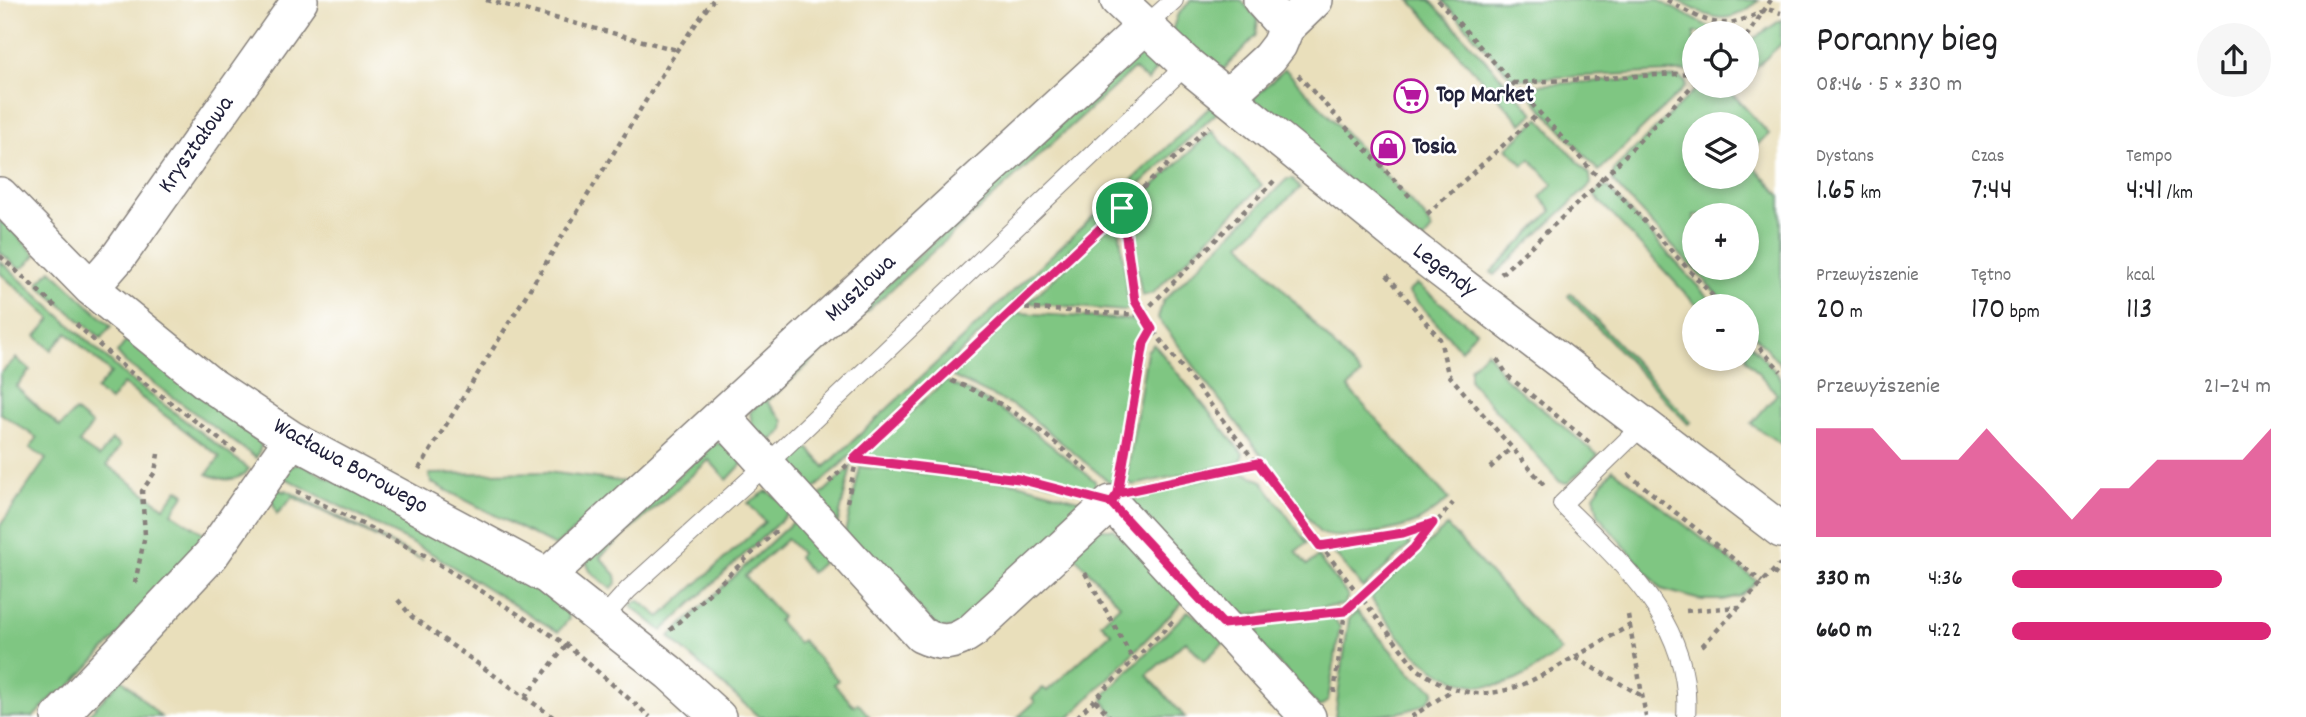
<!DOCTYPE html>
<html lang="pl">
<head>
<meta charset="utf-8">
<style>
  :root { --surface:#fff; --page:#f6f6f6; --text:#202124; --muted:#757577; --accent:#db2777 }
  body { margin:0; font-family:Dekko,sans-serif; background:var(--page); color:var(--text); height:100vh; display:flex; flex-direction:column; font-size:26px; white-space:nowrap }
  * { box-sizing:border-box; margin:0 }
  p { font-size:23px; color:var(--muted) }
  .icon { flex:none; width:38px; height:38px; fill:none; stroke:currentColor; stroke-width:2; stroke-linecap:round; stroke-linejoin:round }
  .map { position:relative; flex:1; overflow:hidden }
  .panel { display:flex; flex-direction:column; background:var(--surface); width:525px }
  .panel>* { flex:none }
  .tools { position:absolute; left:1682px; top:21px; display:grid; gap:14px }
  .tools a { display:grid; place-items:center; width:77px; height:77px; border-radius:50%; background:var(--surface); box-shadow:0 4px 10px #0003; font-size:35px }
  .pin { position:absolute; display:grid; place-items:center; width:60px; height:60px; color:#fff; margin:-30px; border:4px solid #fff; border-radius:50%; box-shadow:0 2px 7px #0007 }
  .round { display:grid; place-items:center; flex:none; width:74px; height:74px; border-radius:37px; background:var(--page) }
  .headline { display:flex; align-items:center; justify-content:space-between; height:119px; padding:0 35px }
  h1 { font-size:38px; font-weight:600; line-height:52px }
  .stats { display:grid; grid-template-columns:repeat(3,1fr); gap:10px; height:119px; padding:7px 35px }
  .stats div { display:grid; align-content:center }
  .stats b { font-size:30px; font-weight:600 }
  .stats small { font-size:19px; font-weight:400 }
  .stats p { font-size:19px }
  .chart { height:196px; padding:14px 35px }
  .chart p { display:flex; justify-content:space-between }
  .chart svg { width:100%; height:126px; margin-top:7px; fill:var(--accent); opacity:.7 }
  ul { padding:0 35px; list-style:none; font-size:23px }
  li { display:grid; grid-template-columns:112px 84px 1fr; align-items:center; height:52px }
  li i { height:18px; border-radius:9px; background:var(--accent) }
  main { display:flex; flex:1; min-height:0 }
  .map>svg:first-child { display:block }
  .green { fill:#7fc682; stroke:#50745e; stroke-width:2; fill-rule:evenodd }
  .lines { fill:none; stroke-linecap:round; stroke-linejoin:round }
  .lane-casing { stroke:#86807b; stroke-width:20 }
  .street-casing { stroke:#86807b; stroke-width:38 }
  .path { stroke:#86807b; stroke-width:4.5; stroke-dasharray:5 5; stroke-linecap:butt }
  .lane { stroke:#fff; stroke-width:18 }
  .street { stroke:#fff; stroke-width:35 }
  .route-casing { stroke:#fff; stroke-width:14 }
  .route { stroke:#db2777; stroke-width:9 }
  .labels { text-anchor:middle; dominant-baseline:central; stroke-width:5; stroke-linejoin:round; paint-order:stroke }
  .poi-label { font-size:24px; font-weight:bold; fill:#22223b; stroke:#fff; text-anchor:start }
  .street-label { font-size:24px; fill:#22223b; stroke:#fff }
</style>
</head>
<body>
<main>
<div class="map">
<svg width="1781" height="717" viewBox="0 0 1781 717">
  <rect width="100%" height="100%" fill="#fff"/>
  <filter id="ink" filterUnits="userSpaceOnUse"><feTurbulence type="fractalNoise" baseFrequency=".0143" numOctaves="2"/><feDisplacementMap in="SourceGraphic" scale="14" xChannelSelector="R" yChannelSelector="G"/><feConvolveMatrix kernelMatrix="1 2 1 2 8 2 1 2 1" color-interpolation-filters="sRGB"/></filter>
  <filter id="wash" filterUnits="userSpaceOnUse"><feTurbulence type="fractalNoise" baseFrequency=".00686" numOctaves="4" result="noise"/><feDisplacementMap in="SourceGraphic" scale="28" xChannelSelector="R" yChannelSelector="G"/><feGaussianBlur stdDeviation="1.57" result="paint"/><feColorMatrix in="noise" values="0 0 0 0 0 0 0 0 0 0 0 0 0 0 0 0 0 1.4 0 .05"/><feComposite in="paint" operator="in"/></filter>
  <g filter="url(#wash)">
    <rect width="100%" height="100%" fill="#e9dfbb"/>
    <!-- green -->
    <path class="green" d="M1191,0h50l17,19 -2,16 -31,33 -5,2 -48,-39 5,-15z
      M1410,0h20l104,113 -12,11z
      M1442,0h216l51,27 31,4 -1,2h-45v38l-173,8 -11,-3z
      M1676,0h83c-32,29 -48,18 -83,0z
      M1781,20v24l-34,32v-33z
      M1149,54l9,6v6l-10,15 -14,-12 -367,333 17,19 -1,10 -11,9 -7,-1 -13,-13 -2,-14 385,-357z
      M1285,69l139,147 8,14 -10,12 -170,-143z
      M1678,77l8,5 -1,5 -86,84 -73,-80 6,-6z
      M1699,86h37l-6,5 39,43 -22,20 -1,-30h-52v53h52l1,-19 34,38v169l-34,-38 -1,-21h-18l-114,-123 -2,-7 3,-8zM1694,215h52v53h-52z
      M1225,105l-416,389 -25,-30c6,-10 13,-18 25,-15l16,18 386,-361z
      M1539,118l51,57 1,9 -97,91 -3,-3 61,-61 -12,-14 13,-13 -23,-25 -7,6 -16,-17z
      M1212,131l50,54 -109,108 -11,3 -13,-73 2,-16z
      M1287,179h6l7,9 -59,55 120,132 -13,13 101,111c-10,8 -20,17 -32,23 -19,8 -81,21 -98,10l-161,-214 5,-17z
      M1608,187l2,3 106,116h-19l-103,-111 7,-7z
      M1118,218l11,90 -5,3 -96,-8z
      M0,222h4l32,33 -12,12 -6,1 -18,-16z
      M0,261l126,115 123,93c-11,14 -26,12 -42,5l13,-17 -97,-73 -13,17 -14,-11 15,-17 -44,-40 -16,17 -15,-14 15,-17 -51,-46z
      M51,270l60,56 -10,12 -62,-52v-4z
      M1417,284l59,47 -15,19 -53,-58z
      M1571,293l120,129 -3,2 -120,-128z
      M1018,313l117,7 8,9 -28,158 -93,-77 -71,-34z
      M127,340l62,48 69,48 3,11 -5,11 -131,-96 -8,-9z
      M1747,340l34,38v66l-30,-20 26,-30 -31,-35z
      M1154,344l89,110 -3,8 -106,23 -8,-3 21,-131z
      M1487,351l19,28 92,76 -30,28 -8,-1 -90,-101v-13z
      M16,358l14,12 -14,17 44,40 15,-16 17,14 -13,18 20,14 13,-17 8,6 -13,19 57,42 14,-18 7,5 -13,19 39,25 -150,158 -4,-3 -24,24h-33v-191l46,-67 -16,-11 7,-10 -37,-25v-39z
      M945,381c64,27 97,57 150,100l1,8 -6,4 -70,-18 -159,-18z
      M714,443l15,2 14,18 -16,17 -18,-20 -109,97 16,18 1,7 -6,7 -21,-18 -4,-10z
      M295,464l8,1 175,89 88,54 3,11 -11,13 -129,-80 -150,-77z
      M851,467l-14,59 -23,-25z
      M860,467l158,16 71,20 -128,124 -21,2 -96,-92z
      M1613,469l144,112 -17,15 -18,4h-22l-39,-11 -56,-65 -7,-11 -4,-18z
      M1241,471l21,10 45,62 -11,8 11,14 11,-8 30,39 -4,9 -109,11 -106,-118 9,-5z
      M547,472l87,11 -79,63 -123,-63 -3,-6 1,-3z
      M273,486l11,6 2,-2 137,70 -130,-63 -16,17 -6,-16z
      M767,491l26,18 -131,122 -32,-26 8,-5 22,17 105,-95 -17,-19z
      M800,515l33,38 -22,20 -13,-16 3,-4 -14,-14 -42,37 37,41 -4,4 20,22 4,-3 36,40 -4,4 20,22 4,-3 12,14h-111l-90,-80z
      M1447,526l114,125c-15,10 -29,22 -45,29 -45,19 -90,-10 -117,-44 -9,-12 -22,-25 -28,-39z
      M1099,529h14l71,72 -114,116h-52l17,-15 -3,-4 11,-10 4,3 64,-58 -10,-10 19,-18 -49,-53z
      M1403,537l7,8 -47,43 -29,-35 8,-9z
      M1188,611l39,29 -23,21 -18,-20 -39,34 38,42h-69l-13,-16 2,-7z
      M1357,611l53,62 24,17c-3,27 -75,27 -99,27l14,-98z
      M1333,617l7,10 -12,74 -9,6 -66,-71 13,-13z
      M122,679l39,38h-75z"/>
  </g>
  <g filter="url(#ink)">
    <g class="lines">
      <defs>
        <path id="lane" d="M1144,27l30,-27
          M1643,425l-81,79c60,60 131,119 124,213
          M603,618l25,-28 138,-125 408,-388 10,-15"/>
        <path id="street" d="M1118,0l66,62 235,191 362,277
          M1261,0l25,28
          M1228,96l41,-38 10,-13 7,-17 29,-28
          M0,195l91,93 117,95 84,56 255,137 123,97 48,44
          M91,288l28,-32 181,-256
          M723,417l198,218c21,10 33,9 52,-5l138,-127 197,214
          M547,576l597,-549
          M59,717l152,-162 81,-116"/>
      </defs>
      <!-- lane casing -->
      <use href="#lane" class="lane-casing"/>
      <!-- street casing -->
      <use href="#street" class="street-casing"/>
      <!-- path -->
      <path class="path" d="M486,0l191,50
        M1438,0l155,172 17,12 112,122
        M1667,0c42,24 55,33 100,9l14,4
        M1746,37l25,-37
        M1298,75l113,123
        M1513,83l181,-10
        M1123,208l12,93 6,14 275,353c60,44 100,24 158,-11l68,39
        M1427,214l112,-101
        M0,256l56,51
        M1501,274l94,-87 99,-103
        M1387,275l53,64 8,35 97,112
        M1015,308l126,7 134,-135
        M76,324l50,45 113,85
        M1746,333l35,38
        M1497,359l11,17 81,66
        M942,377c66,25 97,51 149,97
        M854,459l2,3 163,17 51,14
        M1490,468l20,-19
        M419,469l258,-419 36,-50
        M1121,473l23,-130 8,-14
        M1628,474l134,108
        M829,482l380,-356
        M1143,488l115,-25
        M296,491l130,65 141,89 83,72
        M847,502l9,-40
        M1320,546l83,-14 29,-9
        M1773,572l8,6
        M1085,573l49,88
        M135,583l10,-48 -3,-44 13,-19 3,-18
        M398,600l14,17 141,100
        M1686,611l52,-4
        M1628,615l18,102
        M1265,620l80,-9 69,-63 39,-45
        M670,630l109,-102
        M1702,646l78,-82
        M1575,657l59,-34
        M1334,693l11,-82
        M525,697l42,-52
        M1095,700l15,17
        M1077,717l96,-96
        M1411,717l40,-26"/>
      <!-- lane -->
      <use href="#lane" class="lane"/>
      <!-- street -->
      <use href="#street" class="street"/>
    </g>
  </g>
  <g class="lines" filter="url(#ink)">
    <defs>
      <path id="route" d="M1122,208l-268,251 165,20 92,24 7,-10 140,-30 62,83 83,-13 30,-10 -19,25 -69,63 -122,13 -112,-121 7,-10 26,-150 8,-14 -17,-28 -13,-93"/>
    </defs>
    <!-- route casing -->
    <use href="#route" class="route-casing"/>
    <!-- route -->
    <use href="#route" class="route"/>
  </g>
  <!-- icons -->
  <defs>
    <symbol id="supermarket-ring" viewBox="-11 -11 22 22"><circle r="9.5" fill="#fff" stroke="#b5179e" stroke-width="1.5"/><path d="M-6-5.5h2.5l.6 2H6L4.5 2H-2.5L-4.4-4H-6ZM-1.5 3.2a1.3 1.3 0 1 0 .1 0ZM3 3.2a1.3 1.3 0 1 0 .1 0Z" fill="#b5179e"/></symbol>
    <symbol id="shop-ring" viewBox="-11 -11 22 22"><circle r="9.5" fill="#fff" stroke="#b5179e" stroke-width="1.5"/><path d="M-5-2.5h2.3a2.7 3.5 0 0 1 5.4 0H5L5.5 6h-11ZM-1.5-2.5h3a1.5 2.3 0 0 0-3 0Z" fill="#b5179e"/></symbol>
  </defs>
  <g fill-rule="evenodd">
    <use href="#supermarket-ring" x="1392" y="77" width="38" height="38"/>
    <use href="#shop-ring" x="1369" y="129" width="38" height="38"/>
  </g>
  <g class="labels">
    <!-- poi labels -->
    <g class="poi-label">
      <text x="1436" y="96">Top Market</text>
      <text x="1412" y="148">Tosia</text>
    </g>
    <!-- street labels -->
    <g class="street-label">
      <text transform="translate(197 145) rotate(-55)">Kryształowa</text>
      <text transform="translate(1444 271) rotate(37)">Legendy</text>
      <text transform="translate(861 289) rotate(-43)">Muszlowa</text>
      <text transform="translate(350 467) rotate(29)">Wacława Borowego</text>
    </g>
  </g>
</svg>
<div class="tools">
<a><svg class="icon" aria-label="locate" viewBox="0 0 24 24"><circle cx="12" cy="12" r="6"/><path d="M12 2v4M12 18v4M2 12h4M18 12h4"/></svg></a>
<a><svg class="icon" aria-label="layers" viewBox="0 0 24 24"><path d="M12 4l9 5-9 5-9-5zM3 14l9 5 9-5"/></svg></a>
<a>+</a>
<a>−</a>
</div>
<div class="pin" style="left:1122px;top:208px;background:#1e9e55"><svg class="icon" aria-label="arrive" viewBox="0 0 24 24"><path d="M6 21V4h12l-3 4 3 4H6"/></svg></div>
</div>
<section class="panel">
<div class="headline"><div><h1>Poranny bieg</h1><p>08:46 · 5 × 330 m</p></div><a class="round"><svg class="icon" aria-label="share" viewBox="0 0 24 24"><path d="M12 15V3M7 8l5-5 5 5M5 13v7h14v-7"/></svg></a></div>
<div class="stats">
<div><p>Dystans</p><b>1.65<small> km</small></b></div>
<div><p>Czas</p><b>7:44</b></div>
<div><p>Tempo</p><b>4:41<small> /km</small></b></div>
</div>
<div class="stats">
<div><p>Przewyższenie</p><b>20<small> m</small></b></div>
<div><p>Tętno</p><b>170<small> bpm</small></b></div>
<div><p>kcal</p><b>113</b></div>
</div>
<div class="chart"><p><span>Przewyższenie</span>21–24 m</p>
<svg viewBox="0 0 160 44" preserveAspectRatio="none"><path d="M0 44V6L10 6L20 6L30 17L40 17L50 17L60 6L70 17L80 27L90 38L100 27L110 27L120 17L130 17L140 17L150 17L160 6V44z"/></svg>
</div>
<ul>
<li><b>330 m</b>4:36<i style="width:81%"></i></li>
<li><b>660 m</b>4:22<i style="width:100%"></i></li>
</ul>
</section>
</main>
</body>
</html>
